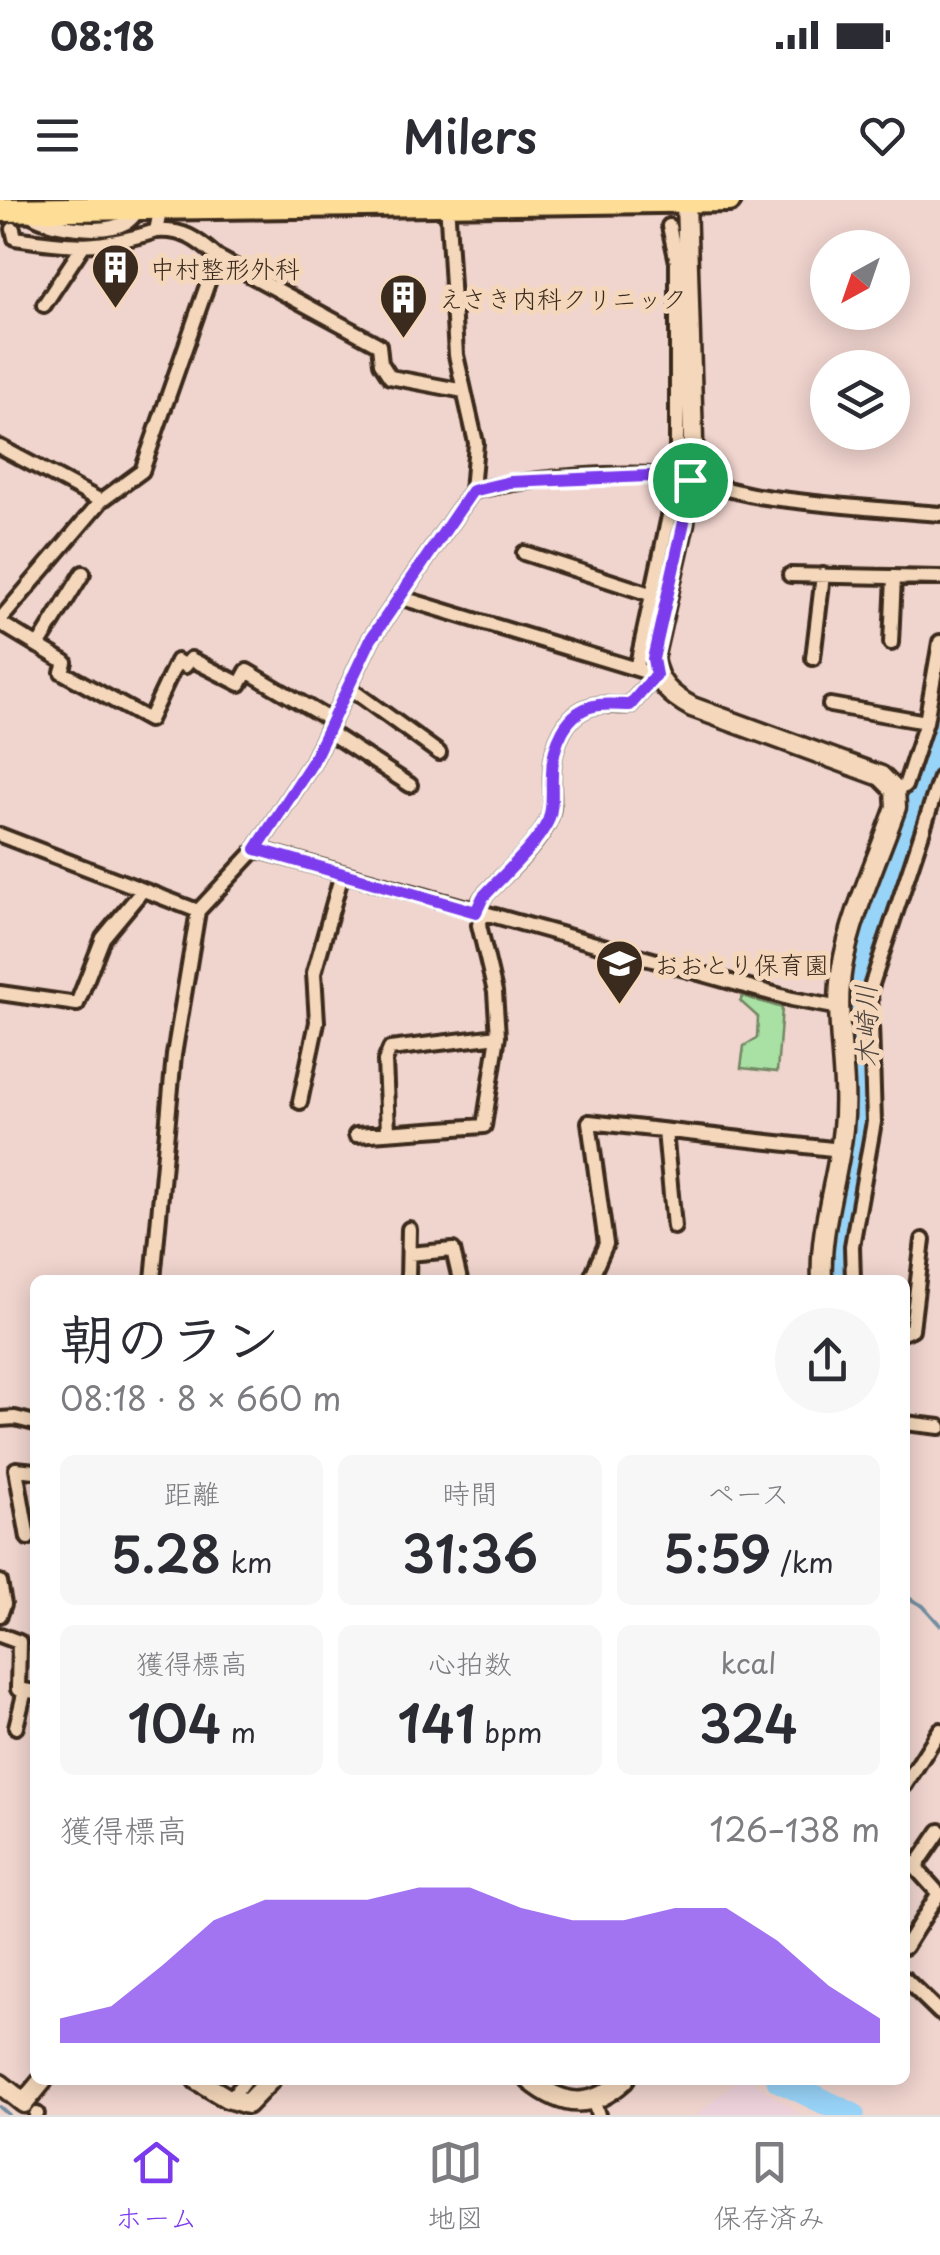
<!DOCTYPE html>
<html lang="ja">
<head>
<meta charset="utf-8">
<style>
  :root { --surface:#fff; --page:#f7f7f7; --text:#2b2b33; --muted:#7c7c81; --line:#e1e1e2; --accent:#7c3aed }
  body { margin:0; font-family:"Playpen Sans","Klee One",sans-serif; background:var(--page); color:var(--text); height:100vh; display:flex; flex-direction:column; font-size:38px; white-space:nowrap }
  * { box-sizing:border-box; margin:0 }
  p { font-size:32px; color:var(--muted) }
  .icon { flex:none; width:55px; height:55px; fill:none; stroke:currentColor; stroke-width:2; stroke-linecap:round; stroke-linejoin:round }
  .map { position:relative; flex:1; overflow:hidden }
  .drawer { position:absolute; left:30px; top:1075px; width:880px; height:810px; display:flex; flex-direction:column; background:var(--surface); border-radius:15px; box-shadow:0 5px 25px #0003 }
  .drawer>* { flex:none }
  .needle { width:65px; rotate:220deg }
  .buttons { position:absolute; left:810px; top:30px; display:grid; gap:20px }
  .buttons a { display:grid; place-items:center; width:100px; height:100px; border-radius:50%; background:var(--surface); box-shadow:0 5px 25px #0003; font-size:50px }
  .pin { position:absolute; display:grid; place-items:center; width:85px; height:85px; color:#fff; margin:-42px; border:5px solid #fff; border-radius:50%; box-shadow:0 2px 10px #0007 }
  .round { display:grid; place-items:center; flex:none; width:105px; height:105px; border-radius:52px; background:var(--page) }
  .head { display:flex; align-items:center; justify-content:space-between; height:170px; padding:0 30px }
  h1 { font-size:55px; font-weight:600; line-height:75px }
  .figures { display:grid; grid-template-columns:repeat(3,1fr); gap:15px; height:170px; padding:10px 30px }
  .figures div { display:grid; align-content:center; border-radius:15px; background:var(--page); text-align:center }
  .figures b { font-size:50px; font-weight:600 }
  .figures small { font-size:28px; font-weight:400 }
  .figures p { font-size:28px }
  .chart { height:280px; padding:20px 30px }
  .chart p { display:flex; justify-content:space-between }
  .chart svg { width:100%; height:180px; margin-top:10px; fill:var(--accent); opacity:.7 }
  .status { display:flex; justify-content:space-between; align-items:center; height:70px; padding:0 50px; background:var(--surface); direction:ltr }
  .status svg { height:28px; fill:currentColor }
  header { display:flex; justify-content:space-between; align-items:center; height:130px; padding:0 30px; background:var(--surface); font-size:45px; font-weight:600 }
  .dock { display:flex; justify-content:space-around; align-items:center; height:140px; border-top:2px solid var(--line); background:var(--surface); font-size:28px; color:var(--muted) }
  .dock a { display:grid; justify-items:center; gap:5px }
  .dock .on { color:var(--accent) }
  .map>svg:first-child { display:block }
  .built { fill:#edd1db }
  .park { fill:#a9e1a5; stroke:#728662; stroke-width:2.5 }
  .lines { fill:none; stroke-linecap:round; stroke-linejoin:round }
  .stream { stroke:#738fa1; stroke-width:4 }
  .river { stroke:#98d3f8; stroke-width:25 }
  .street-casing { stroke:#3b2a1e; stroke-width:20 }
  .secondary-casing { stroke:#3b2a1e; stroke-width:25 }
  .highway-casing { stroke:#3b2a1e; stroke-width:30 }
  .street { stroke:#f5d8bb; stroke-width:12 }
  .secondary { stroke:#f5d8bb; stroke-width:18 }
  .highway { stroke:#fedd96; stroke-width:22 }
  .route-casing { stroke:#fff; stroke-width:20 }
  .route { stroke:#7c3aed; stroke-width:12 }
  .labels { text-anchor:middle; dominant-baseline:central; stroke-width:10; stroke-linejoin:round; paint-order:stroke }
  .poi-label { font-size:25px; fill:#3b2a1e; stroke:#f5d8bb; text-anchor:start }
  .water-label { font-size:28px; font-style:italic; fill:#49433f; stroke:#f5d8bb }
</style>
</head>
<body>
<div class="status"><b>08:18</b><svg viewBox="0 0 49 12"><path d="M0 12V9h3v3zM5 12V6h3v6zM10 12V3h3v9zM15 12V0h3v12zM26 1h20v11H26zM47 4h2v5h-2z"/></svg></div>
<header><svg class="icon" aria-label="menu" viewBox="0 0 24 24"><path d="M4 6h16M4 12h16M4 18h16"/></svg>Milers<svg class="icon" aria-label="heart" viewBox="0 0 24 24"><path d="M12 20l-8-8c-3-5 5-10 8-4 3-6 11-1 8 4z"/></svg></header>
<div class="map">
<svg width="940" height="1915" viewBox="0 0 940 1915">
  <rect width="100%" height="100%" fill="#f0d4ce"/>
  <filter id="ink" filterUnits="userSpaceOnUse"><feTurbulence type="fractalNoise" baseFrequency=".01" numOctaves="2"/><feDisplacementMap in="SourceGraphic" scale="20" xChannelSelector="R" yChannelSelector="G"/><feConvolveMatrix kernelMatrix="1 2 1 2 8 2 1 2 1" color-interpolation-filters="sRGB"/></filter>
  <g filter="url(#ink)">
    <!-- built -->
    <path class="built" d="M738,1880h11l52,35h-104z"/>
    <!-- park -->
    <path class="park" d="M743,796l39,12 -5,64 -36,-4 3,-22 13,-8 1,-21 -18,-16z"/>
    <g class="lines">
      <!-- stream -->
      <path class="stream" d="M905,1396l18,10 17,19
        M0,1907l9,8"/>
      <!-- river -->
      <path class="river" d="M845,1080l-2,-50 17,-82 6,-76 -6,-17 -1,-69 11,-46 47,-137 23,-82
        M779,1880l73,35"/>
      <defs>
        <path id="street" d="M27,12c21,16 77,23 100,10 5,-3 8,-8 11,-11
          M13,29l2,9c58,9 84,11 141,-7
          M217,57l162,88 2,18 9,14 74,14
          M44,105l39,-59
          M0,247l101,54
          M472,291c56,-13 164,-23 219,-11 23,5 44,12 67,16 61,9 121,13 182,18
          M524,353l135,44
          M790,375l150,3
          M399,397l257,78 -26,30c-10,1 -21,-1 -31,0 -34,4 -47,41 -47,70 -1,15 3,32 -4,46 -11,25 -46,55 -65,76l-8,14
          M0,420l101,-119 41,-30 75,-214c-20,-18 -34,-28 -61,-26l6,-29
          M0,423l65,39 -3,10 87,48 28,-59 8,5 6,-7 49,25 7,-13 85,50
          M891,443l3,-66
          M38,446l45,-73
          M813,458l10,-83
          M636,469l41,-190v-217l-8,-36
          M348,487l91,66
          M830,505l96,17
          M327,531l83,54
          M895,590l10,-4 21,-64 14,-80
          M0,635l198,76
          M256,649l536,150 48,9
          M0,793l77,11 26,-66 39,-47
          M300,902l17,-80 -3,-49 28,-99
          M388,931l-3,-70 5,-12 108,-13 -3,-44 -16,-67 4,-11
          M665,931l9,96
          M356,935l128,-9 14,-90
          M409,1054l44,-4 7,30
          M153,1080l21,-225 24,-144 58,-62 56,-86 59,-124 101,-148 4,-48 -20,-88 -9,-155
          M408,1080l1,-51
          M590,1080l16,-36 -17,-122 252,28
          M853,1080l-1,-34 22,-124 -4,-132 70,-212
          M905,1132l7,-3 11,-89
          M0,1219l15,-1 20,5
          M905,1223l35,4
          M28,1338l-12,-69 19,2
          M0,1382l4,22 -4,11
          M0,1435l19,7 -1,47 17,3
          M16,1527l9,-37
          M905,1585l35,-55
          M905,1656l35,39
          M916,1666l24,-35
          M905,1747l34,-54
          M905,1779l35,34
          M231,1899l14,-19
          M593,1899l5,16
          M36,1915l1,-1"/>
        <path id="secondary" d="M686,0l7,241 -9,82 -31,136c5,25 17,36 39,48l189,69 14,14 1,17c-18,51 -44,106 -54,160 -9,53 7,108 1,161 -5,52 -24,100 -21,152
          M197,1880l30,18 20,6 23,-24
          M530,1880c33,27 61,30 94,0
          M0,1884l24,19 19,-23"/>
        <path id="highway" d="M0,10l729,-10"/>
      </defs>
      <!-- street casing -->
      <use href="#street" class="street-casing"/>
      <!-- secondary casing -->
      <use href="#secondary" class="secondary-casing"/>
      <!-- highway casing -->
      <use href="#highway" class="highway-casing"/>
      <!-- street -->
      <use href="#street" class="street"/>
      <!-- secondary -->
      <use href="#secondary" class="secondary"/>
      <!-- highway -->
      <use href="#highway" class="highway"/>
    </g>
  </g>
  <g class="lines" filter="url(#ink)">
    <defs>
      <path id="route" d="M648,276l42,4 -6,42 -31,137 3,16 -26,30c-10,0 -21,-1 -31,0 -34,4 -47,41 -47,70 -1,15 2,32 -4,46 -12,25 -46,55 -65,76l-7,15 -220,-63 56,-86 59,-124 101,-148 38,-9z"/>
    </defs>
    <!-- route casing -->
    <use href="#route" class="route-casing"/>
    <!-- route -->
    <use href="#route" class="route"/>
  </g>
  <!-- icons -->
  <defs>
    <symbol id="building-pin" viewBox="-11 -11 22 30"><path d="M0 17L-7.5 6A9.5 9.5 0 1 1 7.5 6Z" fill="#3b2a1e" stroke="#f5d8bb"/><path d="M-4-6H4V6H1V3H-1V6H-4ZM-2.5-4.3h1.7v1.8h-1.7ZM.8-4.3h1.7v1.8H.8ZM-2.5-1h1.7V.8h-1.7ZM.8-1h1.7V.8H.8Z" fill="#fff"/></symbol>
    <symbol id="school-pin" viewBox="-11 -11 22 30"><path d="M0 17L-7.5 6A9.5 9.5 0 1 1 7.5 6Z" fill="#3b2a1e" stroke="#f5d8bb"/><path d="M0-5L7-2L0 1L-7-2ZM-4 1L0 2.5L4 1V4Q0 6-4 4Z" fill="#fff"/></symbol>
  </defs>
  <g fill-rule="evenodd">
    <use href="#building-pin" x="88" y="40" width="55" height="75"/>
    <use href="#building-pin" x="376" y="70" width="55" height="75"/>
    <use href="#school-pin" x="592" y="736" width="55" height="75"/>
  </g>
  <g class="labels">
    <!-- poi labels -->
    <g class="poi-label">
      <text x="150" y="68">中村整形外科</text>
      <text x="439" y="98">えさき内科クリニック</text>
      <text x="654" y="764">おおとり保育園</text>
    </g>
    <!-- water labels -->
    <g class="water-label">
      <text transform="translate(865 826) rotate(-91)">木崎川</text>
    </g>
  </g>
</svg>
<div class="buttons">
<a><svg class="needle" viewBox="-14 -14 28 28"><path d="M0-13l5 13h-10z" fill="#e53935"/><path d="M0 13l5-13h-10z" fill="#7c7c81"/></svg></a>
<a><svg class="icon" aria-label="layers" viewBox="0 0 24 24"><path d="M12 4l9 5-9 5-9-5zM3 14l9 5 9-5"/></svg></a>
</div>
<div class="pin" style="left:690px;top:280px;background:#1e9e55"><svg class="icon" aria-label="arrive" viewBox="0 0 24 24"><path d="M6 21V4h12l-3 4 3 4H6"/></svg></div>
<section class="drawer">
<div class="head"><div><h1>朝のラン</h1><p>08:18 · 8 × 660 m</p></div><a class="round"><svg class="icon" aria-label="share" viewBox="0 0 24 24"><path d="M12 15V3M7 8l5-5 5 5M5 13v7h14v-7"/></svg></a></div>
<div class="figures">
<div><p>距離</p><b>5.28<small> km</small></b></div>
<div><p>時間</p><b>31:36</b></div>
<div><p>ペース</p><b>5:59<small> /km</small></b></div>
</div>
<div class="figures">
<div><p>獲得標高</p><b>104<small> m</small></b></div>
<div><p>心拍数</p><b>141<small> bpm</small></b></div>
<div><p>kcal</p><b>324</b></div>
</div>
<div class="chart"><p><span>獲得標高</span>126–138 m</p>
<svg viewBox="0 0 160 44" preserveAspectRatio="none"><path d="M0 44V38L10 35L20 25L30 14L40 9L50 9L60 9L70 6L80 6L90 11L100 14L110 14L120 11L130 11L140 19L150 30L160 38V44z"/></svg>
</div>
</section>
</div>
<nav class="dock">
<a class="on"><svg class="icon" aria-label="home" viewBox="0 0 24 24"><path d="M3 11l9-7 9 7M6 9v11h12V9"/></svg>ホーム</a>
<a><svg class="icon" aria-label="map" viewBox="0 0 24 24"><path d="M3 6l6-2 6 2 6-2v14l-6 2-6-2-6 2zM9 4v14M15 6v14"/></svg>地図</a>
<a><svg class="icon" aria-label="saved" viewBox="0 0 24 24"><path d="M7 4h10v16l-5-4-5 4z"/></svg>保存済み</a>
</nav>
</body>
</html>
